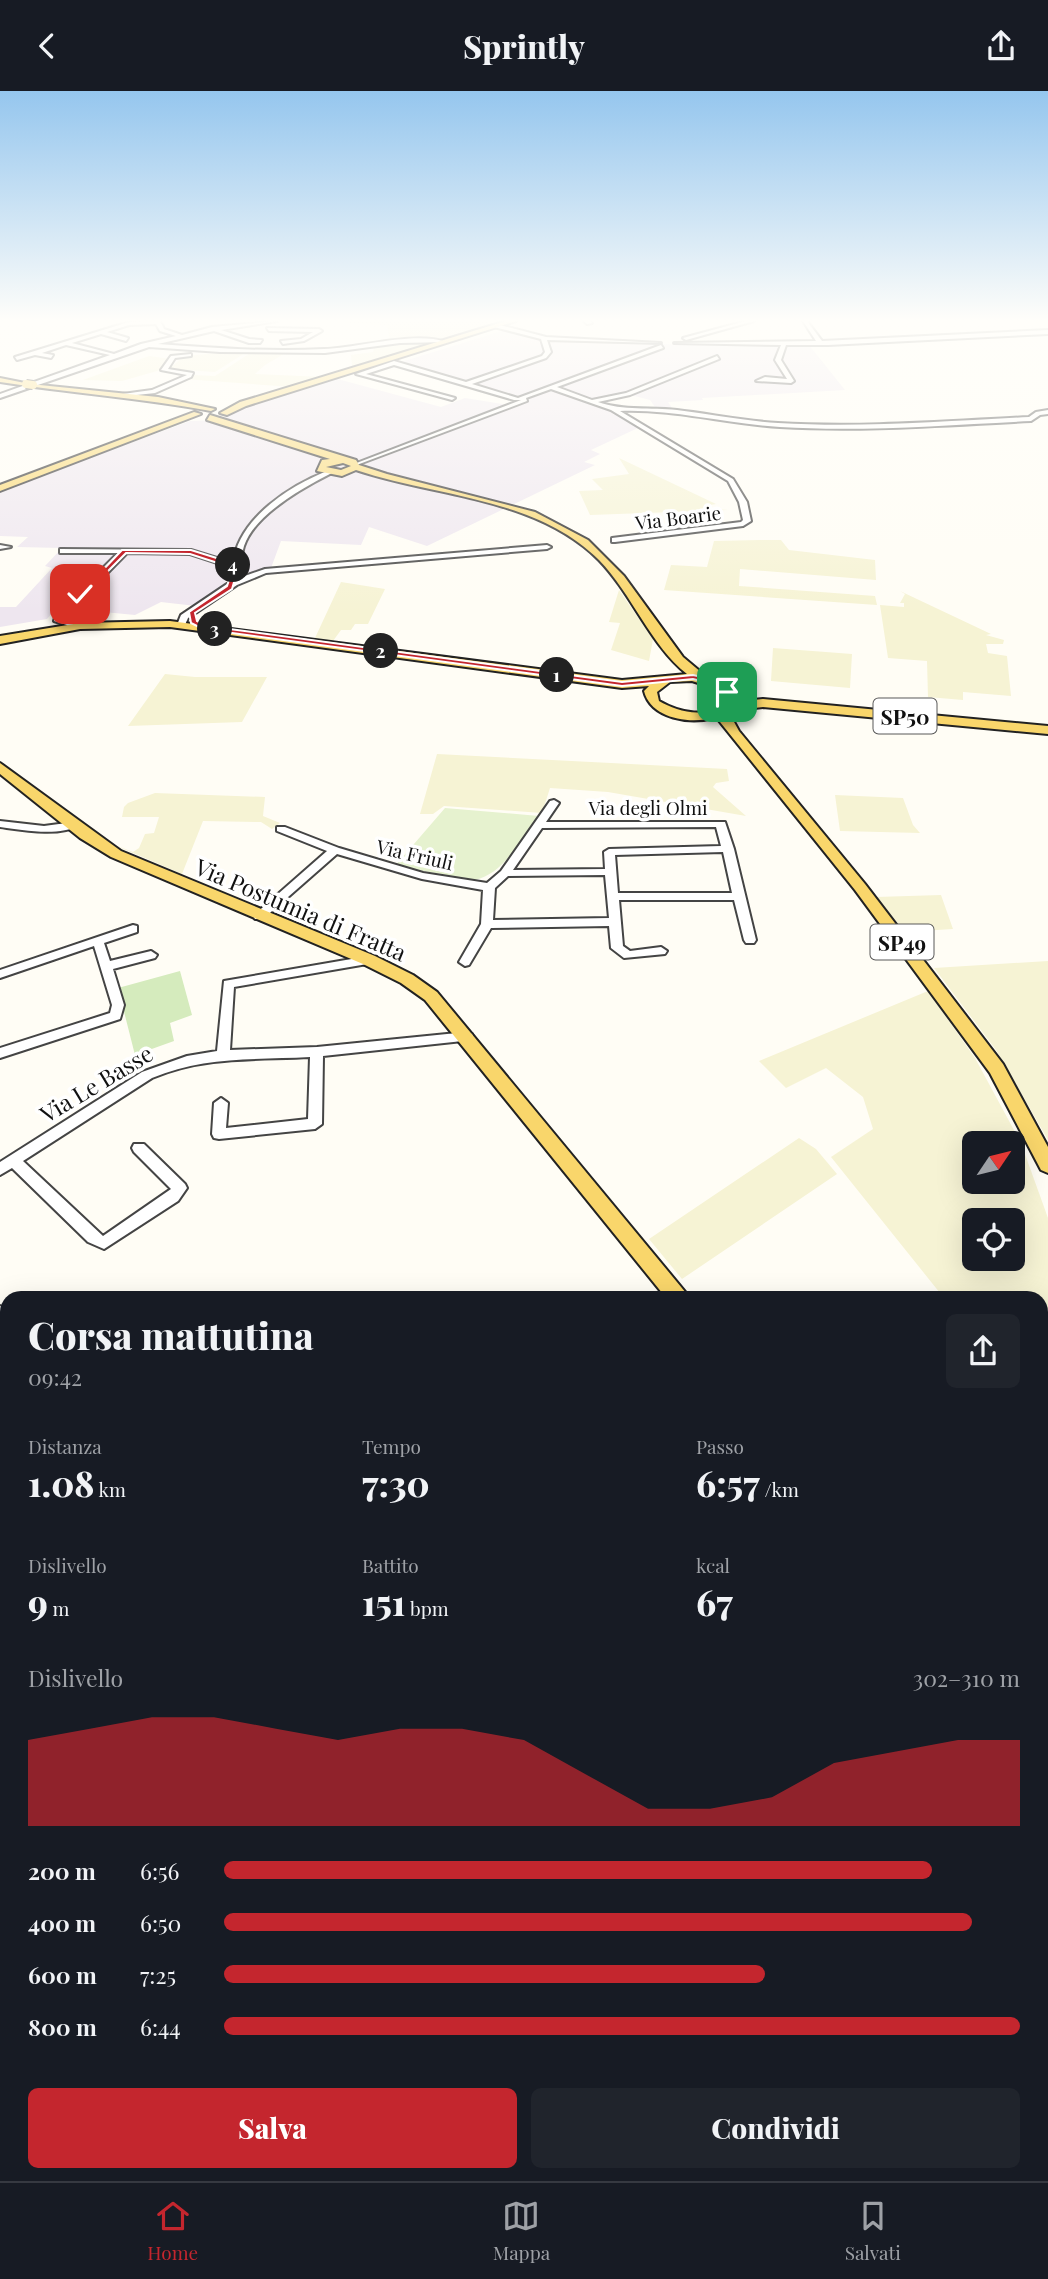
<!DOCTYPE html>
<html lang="it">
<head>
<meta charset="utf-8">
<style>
  :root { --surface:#171b24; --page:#20242c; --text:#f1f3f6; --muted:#9ea1a6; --line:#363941; --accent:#c4262e }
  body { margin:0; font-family:"Playfair Display",serif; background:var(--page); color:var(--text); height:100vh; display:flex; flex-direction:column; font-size:26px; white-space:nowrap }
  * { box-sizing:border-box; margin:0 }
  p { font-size:23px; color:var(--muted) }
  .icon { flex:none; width:38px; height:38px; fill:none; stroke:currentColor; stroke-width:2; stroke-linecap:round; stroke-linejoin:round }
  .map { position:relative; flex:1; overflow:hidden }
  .details { position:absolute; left:0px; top:1200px; width:1048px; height:891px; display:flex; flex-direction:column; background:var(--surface); border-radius:21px 21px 0 0; box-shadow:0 7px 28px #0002 }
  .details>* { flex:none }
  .needle { width:46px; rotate:55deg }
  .buttons { position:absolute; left:962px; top:1040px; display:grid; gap:14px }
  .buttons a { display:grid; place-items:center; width:63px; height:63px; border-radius:10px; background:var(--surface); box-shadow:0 7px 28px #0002; font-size:35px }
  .pin { position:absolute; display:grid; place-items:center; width:60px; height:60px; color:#fff; margin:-30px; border-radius:14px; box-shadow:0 4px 10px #0006 }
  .km { position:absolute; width:35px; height:35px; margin:-18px; border-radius:50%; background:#222; color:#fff; font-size:19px; line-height:35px; text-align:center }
  .round { display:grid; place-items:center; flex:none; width:74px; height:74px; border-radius:10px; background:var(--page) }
  .overview { display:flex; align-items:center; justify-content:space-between; height:119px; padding:0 28px }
  h1 { font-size:38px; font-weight:800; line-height:52px }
  .figures { display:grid; grid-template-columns:repeat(3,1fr); gap:10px; height:119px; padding:7px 28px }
  .figures div { display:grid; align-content:center }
  .figures b { font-size:35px; font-weight:800 }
  .figures small { font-size:19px; font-weight:400 }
  .figures p { font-size:19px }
  .chart { height:196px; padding:14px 28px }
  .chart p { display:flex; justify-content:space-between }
  .chart svg { width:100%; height:126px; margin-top:7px; fill:var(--accent); opacity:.7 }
  .cta { display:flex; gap:14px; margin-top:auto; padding:14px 28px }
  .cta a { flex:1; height:80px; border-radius:10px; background:var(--accent); color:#fff; font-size:28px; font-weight:800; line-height:80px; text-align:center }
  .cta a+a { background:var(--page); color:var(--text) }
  ul { padding:0 28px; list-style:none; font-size:23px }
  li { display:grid; grid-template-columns:112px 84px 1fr; align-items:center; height:52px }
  li i { height:18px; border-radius:9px; background:var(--accent) }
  header { display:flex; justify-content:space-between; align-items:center; height:91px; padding:0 28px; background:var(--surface); font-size:32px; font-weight:800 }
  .tabs { display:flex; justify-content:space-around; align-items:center; height:98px; border-top:2px solid var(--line); background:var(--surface); font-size:19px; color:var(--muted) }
  .tabs a { display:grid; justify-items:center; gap:4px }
  .tabs .current { color:var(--accent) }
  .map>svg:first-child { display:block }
  .industrial { fill:#eee6ef }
  .farmland { fill:#f6f3d4; fill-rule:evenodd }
  .green { fill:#d5ebbd }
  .pitch { fill:#e6f2cf }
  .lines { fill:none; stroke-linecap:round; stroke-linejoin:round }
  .minor-casing { stroke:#444; stroke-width:4 }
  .major-casing { stroke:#222; stroke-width:4 }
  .minor { fill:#fff; fill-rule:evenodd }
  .major { fill:#f9d66b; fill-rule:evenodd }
  .major-bridge-casing { stroke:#222; stroke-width:10; stroke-linecap:butt }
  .major-bridge { stroke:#f9d66b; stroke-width:8 }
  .route { fill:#c4262e; stroke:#fff; stroke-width:2 }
  .labels { text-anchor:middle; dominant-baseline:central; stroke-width:7; stroke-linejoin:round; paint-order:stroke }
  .far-street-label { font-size:19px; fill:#111; stroke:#fff }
  .shield { fill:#fff; stroke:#585858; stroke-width:2 }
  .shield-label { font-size:21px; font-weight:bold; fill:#111 }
  .street-label { font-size:23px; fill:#111; stroke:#fff }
</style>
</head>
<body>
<header><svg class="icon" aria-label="back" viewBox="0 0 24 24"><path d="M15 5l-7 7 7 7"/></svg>Sprintly<svg class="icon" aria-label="share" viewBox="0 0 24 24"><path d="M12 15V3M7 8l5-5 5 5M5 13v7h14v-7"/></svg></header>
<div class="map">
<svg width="1048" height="2090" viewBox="0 0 1048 2090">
  <rect width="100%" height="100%" fill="#fffdf5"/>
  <!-- industrial -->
  <path class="industrial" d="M505,239l32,8 100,6 172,1 36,45 -143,8 1,2 -35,2 4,6 -17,-1 -5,-7 -27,-7 -35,7 23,9 29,18 -49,23 9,4 -16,8 11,3 -168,81 -58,-19 -8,18 -80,-4 -10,27 -45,11 -2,8 -28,19 -35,-4 -26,13 -52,-5 -29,1 -7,8 -47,8v-20h16l36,-39 -7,-2 17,-18 -45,-1 11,-10 -28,-1v-45l190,-70 30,-1 27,-15 87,-27 107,29 24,-9 50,8 15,-7 -132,-36z"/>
  <!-- farmland -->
  <path class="farmland" d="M350,230h131l13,3 -53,15 -51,1 -3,-15 -40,-2z
    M399,251l34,1 -81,23 -1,-11 22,-3 2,-8z
    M255,259l34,1 -24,14 -10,9 68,3 -31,10 -108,-8 7,-4 24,1z
    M233,261l12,1 -30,19 -46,-3 15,-13z
    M149,265l22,3 -7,10 -42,12 -39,-1z
    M619,367l97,46 -12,2v2l24,2 -138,5 -11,-24 24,-1 -11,-11 37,-5z
    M760,449h21l8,10 86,10 1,20 -136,-11 -1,17 136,10 2,9 -213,-15 7,-25 36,2 7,-26z
    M341,491l44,7 -17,35h-13l-4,6h-10l-8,11 -18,-3z
    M619,499l34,49 -4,22 -38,-11 9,-27 -11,-1z
    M900,500l91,43 -5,1 18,5 -1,4h-17l2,9 19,3 4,40 -48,-4v8l-35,-3 -1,-36 -39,-3 -8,-53 24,2v-4h-4l5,-9z
    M773,557l79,6 -2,34 -79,-7z
    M703,573l51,7 -9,24 -22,-15 -24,-9z
    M165,583l30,3h72l-25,45 -114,4z
    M437,663l290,15 2,12 -13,2 -3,4 33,29 -138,-24 -58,-4 -8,25 -98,-7 -11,8h-13z
    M155,702l110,4 -2,19 17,7 -8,6 -11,-7 -58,-1 -21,53 -70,-30 21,8 6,-4 6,-14 9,-1 5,-16h-37l2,-10 4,-4z
    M835,704l68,3 10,27 7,8 -80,-2z
    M941,804l12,34 -48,3 -29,-35z
    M1048,870v179l-52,-90 -62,-82z
    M928,900l47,67 46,85 27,75v423l-7,-2v-340l-97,-1 -113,-141 42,-28 -10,-32 -37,-29 -40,20 -27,-27zM975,1052h38v38h-38zM975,1129h38v38h-38z
    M799,1047l17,11 21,25 -155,105 -33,-40z
    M7,2043v41h212v6h-219v-46z"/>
  <!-- green -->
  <path class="green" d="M180,880l12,44 -22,8 4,18 -39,14 -17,-67z"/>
  <!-- pitch -->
  <path class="pitch" d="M445,717l94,8c-17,22 -35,58 -64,64l-80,-14z"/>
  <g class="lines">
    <defs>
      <path id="minor" d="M160,230l4,8 18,6 30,-8 65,-6 -56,9 28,9 13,1 -2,3h-11l-35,-12 -56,13c55,4 111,8 166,5 34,-1 90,-18 122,-7l-46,1 -75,10 -105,-1 -71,-5 -149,51v-4l110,-39 -44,-10 -24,8 11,2 -2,3 -16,-3 -18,5 -2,-3 114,-35zM156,233l4,7 16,5 -35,8 -27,10 -42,-11 29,-9 25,7 2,-3 -21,-6 22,-7z
        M584,230h6l2,2 -5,1z
        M746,230h8l-68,19 -3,-2z
        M803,230h4l15,20 226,-11v4l-220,11h-42l-5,15 13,21 -3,2 -35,-2 9,-4 22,2 -12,-19 6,-15 -107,-2 142,-2z
        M496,233l50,13 115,6 -114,-3 4,12 -5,6 -74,26 46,14 143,-53 2,3 -106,39 35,13 34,-7 91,-37 2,3 -89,36 -32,7c25,9 53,5 79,8 34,4 67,11 101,13 84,5 168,-2 251,-6l7,-5 12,-2v4l-8,1 -9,6c-84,4 -168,11 -251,6 -54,-3 -106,-18 -160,-16l113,68 14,23 4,19 -8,5 -128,16h-3v-4l129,-16 2,-2 -4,-18 -11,-21 -117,-71 -60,-21 -25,9 1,3 -173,65v-2l167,-64h-7l-120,-35 -28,9 89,24 -3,2 -96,-26 38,-13 72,21 76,-26 3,-4 -4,-13 -47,-12z
        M267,237l52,1 3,2 -18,10 -21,3 -2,-3 20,-2 12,-7 -44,-1z
        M191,263v2l-16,2 -7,11 25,4 -2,4 -36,16 -37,4 -3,-2 37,-5 35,-15 -26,-5 10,-14z
        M330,379l2,3c-28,14 -77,41 -88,73 -3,10 -3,21 -5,32l26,-9 282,-24 4,2 -4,2 -281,24 -29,12 -49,33 -4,9 -3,1 -4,-3 4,-10 49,-33 3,-14 -43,-14 -63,-1 -56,57h12l6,7 -1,2 -18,7 -16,-5 2,-6 62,-62h-58v-4l131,1 42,13c6,-45 57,-78 97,-93zM71,523l9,2 -11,4 -6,-1z
        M0,454l11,2 -11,2z
        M554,709l5,3 -13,19h179l9,27 22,91 -2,3h-8l-2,-3 -10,-40h-115l4,46 7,5 31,-4 6,4 -2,3 -41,4 -13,-10 -2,-22 -118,2 -22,37 -4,1 -6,-4 22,-38 2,-34 -61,-11 -85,-25 -74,65h-8l-2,-3 74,-65 -50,-20v-4h8l54,21 84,25 64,10 14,-12 49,-70zM716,736l5,19 -112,3 -5,3 1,17 -92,1 29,-42zM723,761l9,41h-114l-3,-38zM605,784l4,43 -116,2 2,-32 13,-12z
        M0,730l44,5 30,-4 5,3c-19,12 -57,5 -79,2z
        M133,834l4,1v6l-33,11 6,18 41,-10 6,4 -2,3 -42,11 11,36 -4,14 -120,39v-10l110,-35 2,-8 -18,-59 -94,32v-8z
        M369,865l4,1 2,3 -2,3 -139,24 -4,63 87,-3 150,-15 5,2 1,3 -1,3 -149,16 -1,68 -7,5 -96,10 -5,-1 -2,-4 2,-31 7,-5 7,5 -2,25 82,-9 2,-62c-54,3 -107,-1 -158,21l-129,83 80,75 68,-47 -37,-37 -2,-4 2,-4h10l41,40 2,4 -9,13 -74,48 -16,-7 -76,-74 -12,7v-13l142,-90 45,-16 30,-5 7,-70z
        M0,1215l7,3v17l-7,-3z
        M7,1724v33l-7,3v-33z
        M0,2008l7,1v24l-7,-1z"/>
      <path id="major" d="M506,230h10l-270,85 -19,9 -7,-2 20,-11z
        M0,287l30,6 128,13 57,12 -4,2c-70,-13 -142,-18 -211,-29z
        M194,321l7,2 -201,77v-6z
        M210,324l146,45 3,5 28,9 148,38 53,28 36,36 59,81 25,21 18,5 9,14 -2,5 30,-3 285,27v8l-285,-27 -35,4 11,20 126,153 138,180 45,83v26l-7,-3 -51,-97 -135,-183 -139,-173c-25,8 -65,2 -72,-26l5,-5 -27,2 -452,-61 -90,2 -80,15v-8l80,-13 90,-2 452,59 65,-6c-36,-28 -55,-80 -88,-114 -63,-63 -163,-63 -243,-90l-14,6 -25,-5 5,-11 8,-1 -123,-39zM343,372l8,3 -10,4 -15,-3zM692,590l25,8 6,8c-11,25 -45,15 -64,4l-2,-9 13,-10z
        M0,672l121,88 254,105 38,19 24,17 254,307h-24l-242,-299 -24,-17 -38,-19 -252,-107 -31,-19 -80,-64z
        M1041,1559l7,2v28l-7,-2z
        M1041,1776l7,2v30l-7,-2z"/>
    </defs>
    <!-- minor casing -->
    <use href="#minor" class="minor-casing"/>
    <!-- major casing -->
    <use href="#major" class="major-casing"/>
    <!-- minor -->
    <use href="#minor" class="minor"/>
    <!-- major -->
    <use href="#major" class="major"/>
    <defs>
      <path id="major-bridge" d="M26,293l7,1"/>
    </defs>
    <!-- major-bridge casing -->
    <use href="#major-bridge" class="major-bridge-casing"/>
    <!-- major-bridge -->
    <use href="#major-bridge" class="major-bridge"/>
  </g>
  <!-- sky -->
  <linearGradient id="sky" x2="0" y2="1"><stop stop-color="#95c6ee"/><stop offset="0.44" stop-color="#fffefa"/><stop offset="1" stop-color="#fffefa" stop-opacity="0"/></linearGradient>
  <rect width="1048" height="522" fill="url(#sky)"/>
  <!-- route -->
  <path class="route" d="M122,459h69l48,15 -7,24 -37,24 2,8 10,5 415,56 71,-7 22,5 16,12 -6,2 -15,-11 -17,-4 -71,7 -419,-57 -12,-6 -2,-11 38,-26 6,-18 -43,-14 -64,-1 -43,43h-5z"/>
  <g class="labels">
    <!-- far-street labels -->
    <g class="far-street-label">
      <text transform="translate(678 426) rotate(-7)">Via Boarie</text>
      <text x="648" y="716">Via degli Olmi</text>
      <text transform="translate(415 763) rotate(13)">Via Friuli</text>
    </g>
    <!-- shield labels -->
    <g class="shield">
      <rect x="873.5" y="607.5" width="63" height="35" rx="5"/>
      <rect x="870.5" y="833.5" width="63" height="35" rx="5"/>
    </g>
    <g class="shield-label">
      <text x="905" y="625">SP50</text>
      <text x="902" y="851">SP49</text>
    </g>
    <!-- street labels -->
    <g class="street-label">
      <text transform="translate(301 818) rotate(23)">Via Postumia di Fratta</text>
      <text transform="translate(96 992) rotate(-31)">Via Le Basse</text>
    </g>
  </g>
</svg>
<div class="buttons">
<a><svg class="needle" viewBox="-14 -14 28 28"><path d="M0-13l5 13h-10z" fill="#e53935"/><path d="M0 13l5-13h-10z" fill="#9ea1a6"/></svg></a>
<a><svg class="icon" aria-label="locate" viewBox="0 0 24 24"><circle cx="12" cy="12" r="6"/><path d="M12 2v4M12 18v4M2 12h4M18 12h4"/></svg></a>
</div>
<div class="pin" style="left:727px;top:601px;background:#1e9e55"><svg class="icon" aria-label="arrive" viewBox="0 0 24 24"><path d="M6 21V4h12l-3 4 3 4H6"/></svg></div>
<div class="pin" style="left:80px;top:503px;background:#d93025"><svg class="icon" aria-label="check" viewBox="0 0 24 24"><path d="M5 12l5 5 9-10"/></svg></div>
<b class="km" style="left:557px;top:584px">1</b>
<b class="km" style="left:381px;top:560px">2</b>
<b class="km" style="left:215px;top:538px">3</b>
<b class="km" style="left:233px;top:474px">4</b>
<section class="details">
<div class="overview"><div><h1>Corsa mattutina</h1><p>09:42</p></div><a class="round"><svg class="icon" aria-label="share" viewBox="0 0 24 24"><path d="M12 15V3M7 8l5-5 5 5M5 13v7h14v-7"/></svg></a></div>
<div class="figures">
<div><p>Distanza</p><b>1.08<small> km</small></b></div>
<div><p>Tempo</p><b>7:30</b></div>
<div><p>Passo</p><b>6:57<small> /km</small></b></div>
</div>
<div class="figures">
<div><p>Dislivello</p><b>9<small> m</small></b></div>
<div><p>Battito</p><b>151<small> bpm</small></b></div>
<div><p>kcal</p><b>67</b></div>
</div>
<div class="chart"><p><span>Dislivello</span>302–310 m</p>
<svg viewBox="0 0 160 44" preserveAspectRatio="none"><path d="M0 44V14L10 10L20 6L30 6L40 10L50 14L60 10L70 10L80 14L90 26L100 38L110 38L120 34L130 22L140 18L150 14L160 14V44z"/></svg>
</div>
<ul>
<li><b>200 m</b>6:56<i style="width:89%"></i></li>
<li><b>400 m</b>6:50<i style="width:94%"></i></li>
<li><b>600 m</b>7:25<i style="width:68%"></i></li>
<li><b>800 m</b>6:44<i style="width:100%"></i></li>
</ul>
<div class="cta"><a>Salva</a><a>Condividi</a></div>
</section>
</div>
<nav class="tabs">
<a class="current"><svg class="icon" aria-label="home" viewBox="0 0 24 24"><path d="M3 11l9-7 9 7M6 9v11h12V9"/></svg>Home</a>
<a><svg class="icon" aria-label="map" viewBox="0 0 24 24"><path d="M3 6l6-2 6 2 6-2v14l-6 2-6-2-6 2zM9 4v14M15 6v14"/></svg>Mappa</a>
<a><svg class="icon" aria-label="saved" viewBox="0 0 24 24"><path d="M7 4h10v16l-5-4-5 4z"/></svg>Salvati</a>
</nav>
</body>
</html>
